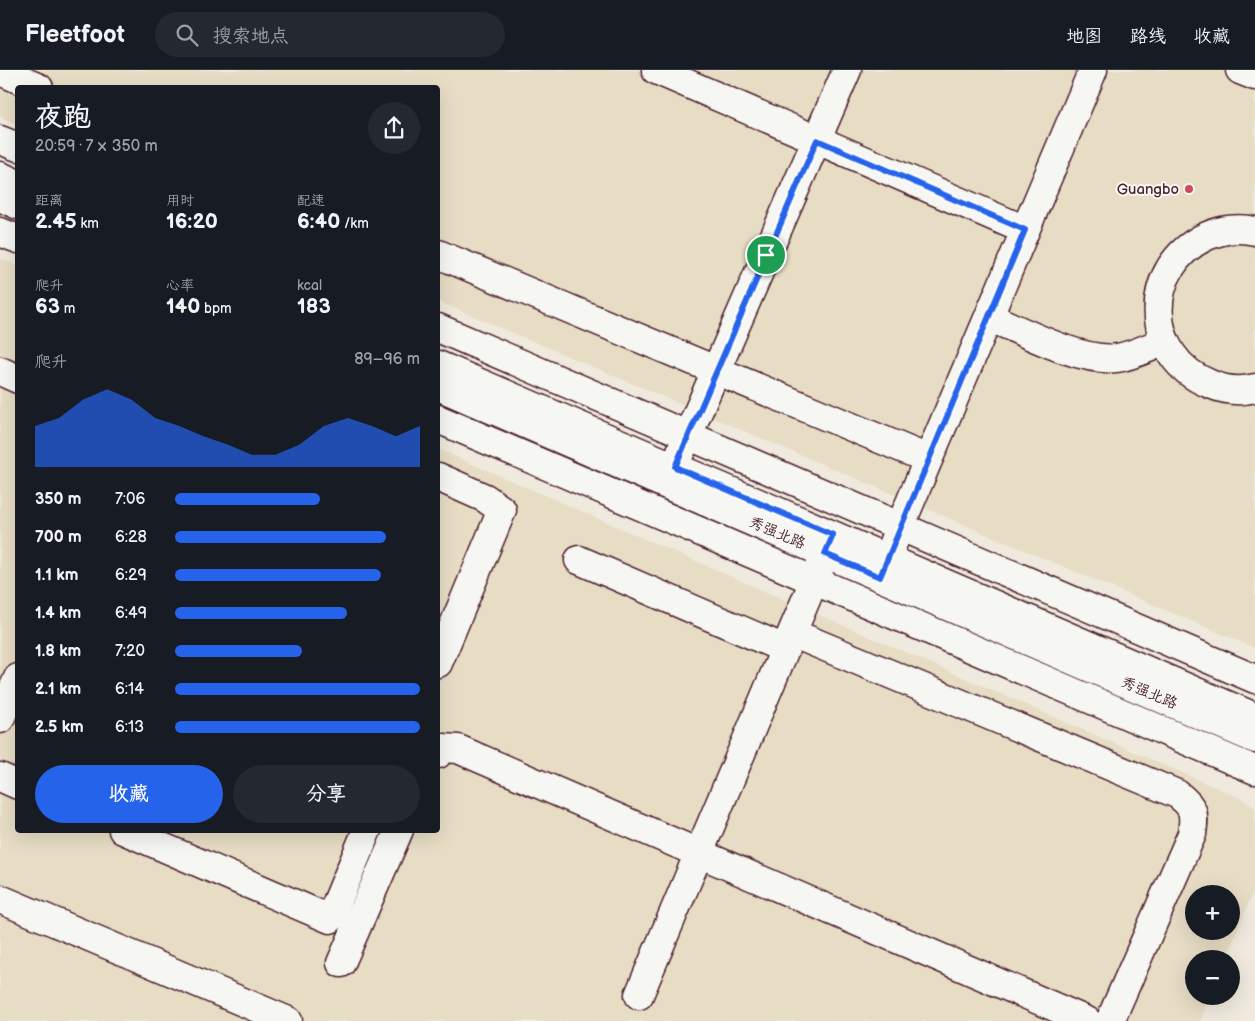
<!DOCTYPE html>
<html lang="zh">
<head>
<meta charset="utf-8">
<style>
  :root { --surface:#171b24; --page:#242831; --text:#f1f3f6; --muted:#9ea1a6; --line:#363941; --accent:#2563eb }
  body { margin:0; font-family:"Balsamiq Sans","LXGW WenKai TC",sans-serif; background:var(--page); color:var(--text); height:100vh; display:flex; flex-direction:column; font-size:19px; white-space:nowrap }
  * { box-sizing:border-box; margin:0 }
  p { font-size:16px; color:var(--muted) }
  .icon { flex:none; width:28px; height:28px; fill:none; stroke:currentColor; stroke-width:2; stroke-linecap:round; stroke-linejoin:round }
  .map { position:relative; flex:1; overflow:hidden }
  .drawer { position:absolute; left:15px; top:15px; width:425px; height:748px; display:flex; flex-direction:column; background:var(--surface); border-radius:5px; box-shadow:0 5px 20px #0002 }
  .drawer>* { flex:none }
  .buttons { position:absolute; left:1185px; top:815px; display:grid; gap:10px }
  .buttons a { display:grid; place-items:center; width:55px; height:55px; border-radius:50%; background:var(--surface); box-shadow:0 5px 20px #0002; font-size:25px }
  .pin { position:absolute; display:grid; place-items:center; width:42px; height:42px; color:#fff; margin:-21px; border:2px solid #fff; border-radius:50%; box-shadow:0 1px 5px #0007 }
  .round { display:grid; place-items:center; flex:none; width:52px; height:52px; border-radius:26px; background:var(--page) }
  .summary { display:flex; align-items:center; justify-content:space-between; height:85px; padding:0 20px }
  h1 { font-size:28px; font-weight:700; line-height:38px }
  .stats { display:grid; grid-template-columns:repeat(3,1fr); gap:8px; height:85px; padding:5px 20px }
  .stats div { display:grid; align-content:center }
  .stats b { font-size:21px; font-weight:700 }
  .stats small { font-size:14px; font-weight:400 }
  .stats p { font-size:14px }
  .chart { height:140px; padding:10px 20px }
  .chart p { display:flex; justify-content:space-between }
  .chart svg { width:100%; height:90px; margin-top:5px; fill:var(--accent); opacity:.7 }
  .primary-button { display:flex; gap:10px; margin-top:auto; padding:10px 20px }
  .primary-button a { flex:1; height:58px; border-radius:30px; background:var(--accent); color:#fff; font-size:20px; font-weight:700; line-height:58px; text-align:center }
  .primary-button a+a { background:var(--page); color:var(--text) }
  ul { padding:0 20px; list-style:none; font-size:16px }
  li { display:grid; grid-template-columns:80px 60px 1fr; align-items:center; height:38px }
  li i { height:12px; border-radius:6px; background:var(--accent) }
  header { display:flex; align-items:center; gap:30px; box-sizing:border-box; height:70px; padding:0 25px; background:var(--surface); border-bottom:1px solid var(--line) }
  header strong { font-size:24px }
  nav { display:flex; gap:28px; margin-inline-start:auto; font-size:18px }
  .search { width:350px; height:45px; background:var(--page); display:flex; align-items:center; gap:12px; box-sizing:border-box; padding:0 18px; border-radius:28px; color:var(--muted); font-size:19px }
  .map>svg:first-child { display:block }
  .built { fill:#e7dcc4; fill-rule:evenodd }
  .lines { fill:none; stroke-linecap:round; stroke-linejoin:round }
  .minor-casing { stroke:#4a1f2b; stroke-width:31 }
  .minor { stroke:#f6f6f2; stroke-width:28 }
  .route-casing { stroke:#fff; stroke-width:10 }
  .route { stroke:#2563eb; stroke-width:6 }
  .poi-dot { fill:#d1495b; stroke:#f6f6f2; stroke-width:2 }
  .labels { text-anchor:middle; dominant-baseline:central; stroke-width:4; stroke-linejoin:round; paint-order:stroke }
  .poi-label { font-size:15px; fill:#4a1f2b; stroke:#f6f6f2; text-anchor:end }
  .street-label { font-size:15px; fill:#4a1f2b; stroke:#f6f6f2 }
</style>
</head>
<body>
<header>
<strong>Fleetfoot</strong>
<div class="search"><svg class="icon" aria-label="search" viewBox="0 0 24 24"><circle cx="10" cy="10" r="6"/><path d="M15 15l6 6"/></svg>搜索地点</div>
<nav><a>地图</a><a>路线</a><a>收藏</a></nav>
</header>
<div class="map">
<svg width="1255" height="951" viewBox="0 0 1255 951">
  <rect width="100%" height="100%" fill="#efeadd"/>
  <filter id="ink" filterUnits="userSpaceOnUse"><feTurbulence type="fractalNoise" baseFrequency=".02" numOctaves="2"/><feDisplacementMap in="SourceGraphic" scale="10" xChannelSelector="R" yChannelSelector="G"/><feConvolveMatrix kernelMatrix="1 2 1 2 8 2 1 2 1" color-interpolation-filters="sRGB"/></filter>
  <g filter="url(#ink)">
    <!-- built -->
    <path class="built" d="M0,0h1255v578l-817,-347v-213h-420l-1,36 -17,-7z
      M0,188l18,8v564h420v-381l804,350 13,9v79l-29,72h-32v37h16l-10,25h-1200zM1194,824h37v37h-37z"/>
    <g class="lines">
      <defs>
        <path id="minor" d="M656,0l369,160
          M1240,0l15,6
          M0,1l39,17
          M0,70l18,7
          M0,106l18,8
          M0,127l18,8
          M1255,161c-16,-4 -34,-1 -48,5 -66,30 -64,122 3,148 14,6 30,8 45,4
          M0,162l18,7
          M438,184l490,205
          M989,247c33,14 93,46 128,41 15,-2 32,-11 47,-16
          M438,258l817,351
          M438,295l817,352
          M0,301l18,8
          M438,316l817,353
          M438,349l817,351
          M681,381l166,-381
          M438,407l47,21 17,12 -64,153
          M893,473l200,-473
          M579,490l206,89
          M792,563l385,161c17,13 18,18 15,40l-82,187
          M0,649l18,-41
          M438,684l5,-6 15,1 629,272
          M0,707l18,8
          M123,760l207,89 37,-89
          M0,829l288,122
          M341,893l58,-133
          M639,925l182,-431"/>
      </defs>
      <!-- minor casing -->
      <use href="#minor" class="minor-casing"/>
      <!-- minor -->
      <use href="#minor" class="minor"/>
    </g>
  </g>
  <g class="lines" filter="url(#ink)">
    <defs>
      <path id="route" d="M817,70l208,90 -145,347 -55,-23 8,-19 -158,-68z"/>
    </defs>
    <!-- route casing -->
    <use href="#route" class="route-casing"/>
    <!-- route -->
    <use href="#route" class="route"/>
  </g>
  <!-- markers -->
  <circle class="poi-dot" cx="1189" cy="119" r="5"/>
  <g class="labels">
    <!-- poi labels -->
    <g class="poi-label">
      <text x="1179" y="119">Guangbo</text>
    </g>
    <!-- street labels -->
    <g class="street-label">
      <text transform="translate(777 463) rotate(23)">秀强北路</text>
      <text transform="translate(1149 623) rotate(23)">秀强北路</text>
    </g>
  </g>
</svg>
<div class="buttons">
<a>+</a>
<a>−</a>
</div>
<div class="pin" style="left:766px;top:185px;background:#1e9e55"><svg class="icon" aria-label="arrive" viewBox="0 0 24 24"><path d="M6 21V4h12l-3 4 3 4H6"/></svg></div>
<section class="drawer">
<div class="summary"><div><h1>夜跑</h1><p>20:59 · 7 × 350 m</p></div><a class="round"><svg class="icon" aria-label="share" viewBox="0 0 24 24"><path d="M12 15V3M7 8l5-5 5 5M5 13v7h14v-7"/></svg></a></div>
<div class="stats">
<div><p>距离</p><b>2.45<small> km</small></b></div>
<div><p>用时</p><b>16:20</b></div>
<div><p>配速</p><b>6:40<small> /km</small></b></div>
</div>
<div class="stats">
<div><p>爬升</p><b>63<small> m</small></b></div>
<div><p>心率</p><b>140<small> bpm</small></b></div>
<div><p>kcal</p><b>183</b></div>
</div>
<div class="chart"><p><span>爬升</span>89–96 m</p>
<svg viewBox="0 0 160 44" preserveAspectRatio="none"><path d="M0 44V24L10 20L20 11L30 6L40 11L50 20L60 24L70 29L80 33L90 38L100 38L110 33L120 24L130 20L140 24L150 29L160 24V44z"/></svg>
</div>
<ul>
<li><b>350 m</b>7:06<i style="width:59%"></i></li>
<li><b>700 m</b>6:28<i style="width:86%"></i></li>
<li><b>1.1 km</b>6:29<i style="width:84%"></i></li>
<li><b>1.4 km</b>6:49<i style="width:70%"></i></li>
<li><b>1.8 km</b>7:20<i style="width:52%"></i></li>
<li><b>2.1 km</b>6:14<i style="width:100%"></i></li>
<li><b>2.5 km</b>6:13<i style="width:100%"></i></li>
</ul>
<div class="primary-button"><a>收藏</a><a>分享</a></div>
</section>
</div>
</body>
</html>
